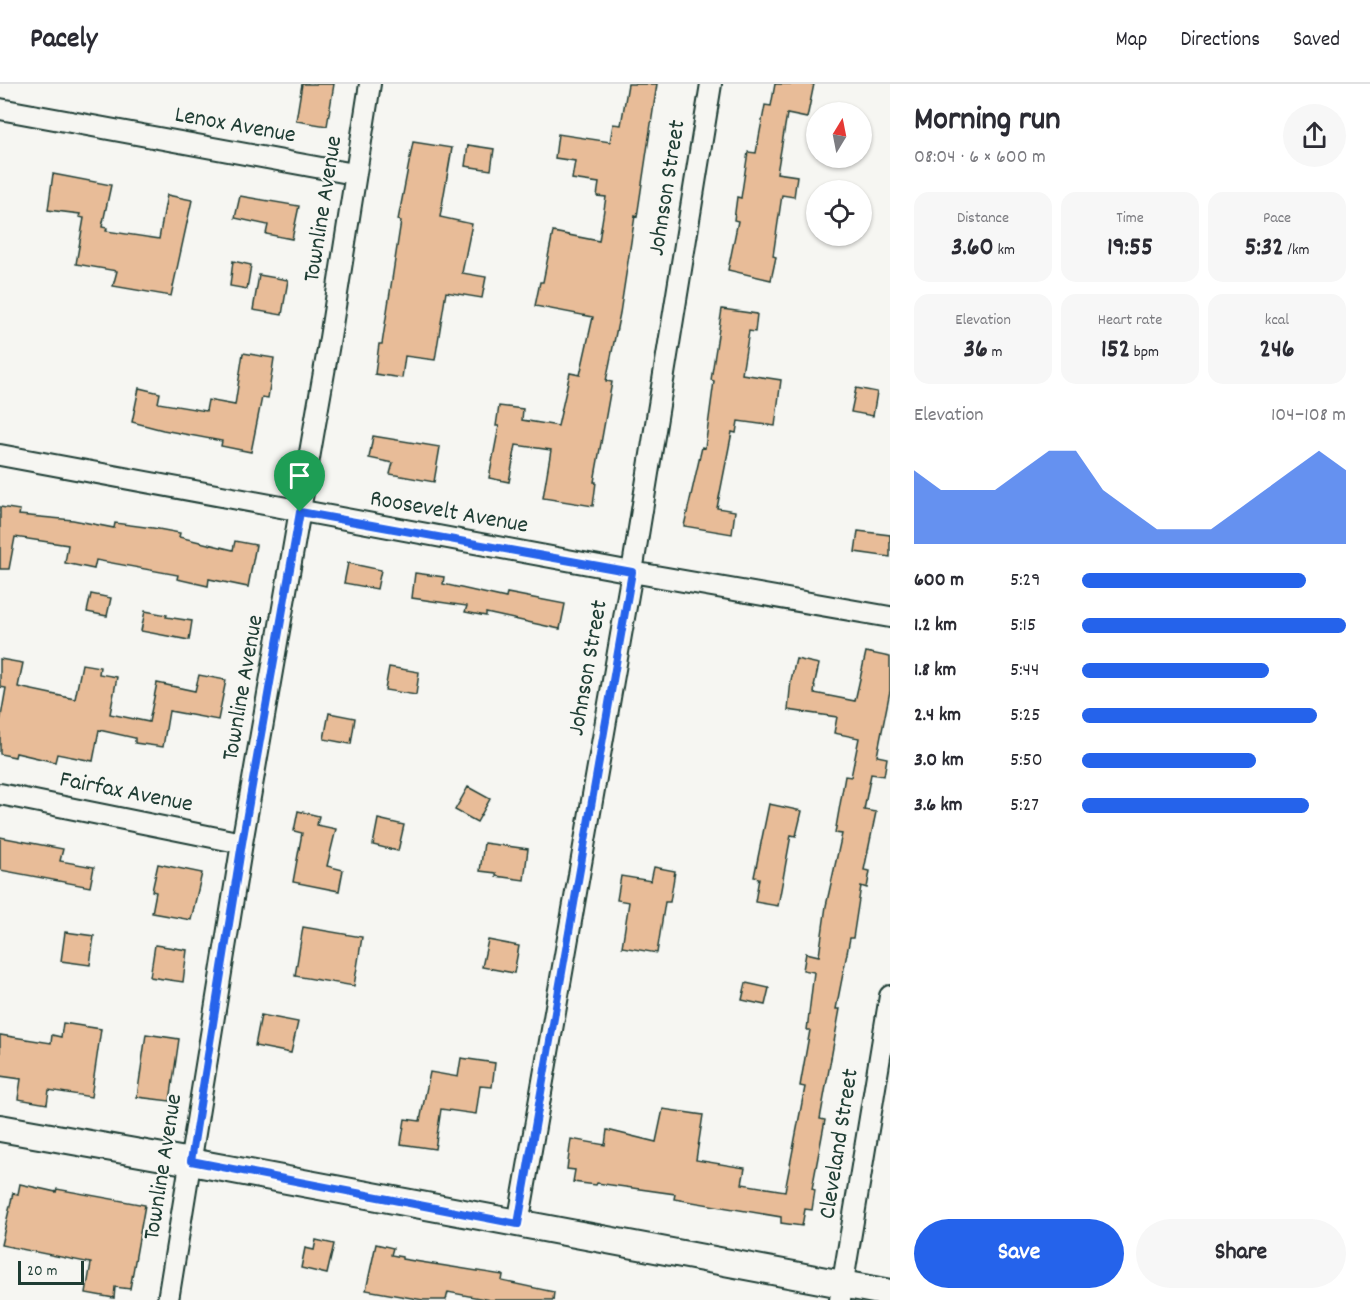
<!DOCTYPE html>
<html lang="en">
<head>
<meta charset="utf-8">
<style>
  :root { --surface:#fff; --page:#f7f7f7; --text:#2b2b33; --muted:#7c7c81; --line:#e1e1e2; --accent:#2563eb }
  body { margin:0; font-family:Dekko,sans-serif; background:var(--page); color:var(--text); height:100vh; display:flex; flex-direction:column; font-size:22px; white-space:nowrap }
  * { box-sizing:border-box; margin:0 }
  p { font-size:20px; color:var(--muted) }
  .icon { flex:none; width:33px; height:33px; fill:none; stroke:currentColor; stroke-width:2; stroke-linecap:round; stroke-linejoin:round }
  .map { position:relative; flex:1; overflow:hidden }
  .panel { display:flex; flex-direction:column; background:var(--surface); width:480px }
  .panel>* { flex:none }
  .needle { width:39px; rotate:10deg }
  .tools { position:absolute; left:806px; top:18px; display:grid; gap:12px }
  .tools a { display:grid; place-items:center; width:66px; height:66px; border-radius:50%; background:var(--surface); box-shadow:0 2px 4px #0004; font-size:30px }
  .scale { position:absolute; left:18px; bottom:15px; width:66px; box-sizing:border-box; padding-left:6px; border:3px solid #1f3d34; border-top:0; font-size:16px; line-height:21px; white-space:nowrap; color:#1f3d34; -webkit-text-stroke:4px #f6f6f2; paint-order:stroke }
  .pin { position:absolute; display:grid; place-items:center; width:51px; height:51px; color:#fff; margin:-62px -26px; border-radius:50% 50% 50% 0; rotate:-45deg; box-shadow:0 0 6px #0007 }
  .pin .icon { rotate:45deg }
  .round { display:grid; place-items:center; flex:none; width:63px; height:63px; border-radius:32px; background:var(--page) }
  .headline { display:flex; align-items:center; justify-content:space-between; height:102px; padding:0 24px }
  h1 { font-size:33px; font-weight:700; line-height:45px }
  .metrics { display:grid; grid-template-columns:repeat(3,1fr); gap:9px; height:102px; padding:6px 24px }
  .metrics div { display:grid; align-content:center; border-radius:15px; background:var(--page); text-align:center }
  .metrics b { font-size:26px; font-weight:700 }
  .metrics small { font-size:16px; font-weight:400 }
  .metrics p { font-size:16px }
  .chart { height:168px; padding:12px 24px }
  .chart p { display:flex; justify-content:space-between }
  .chart svg { width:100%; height:108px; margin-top:6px; fill:var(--accent); opacity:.7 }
  .button { display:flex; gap:12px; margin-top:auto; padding:12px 24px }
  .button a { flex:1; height:69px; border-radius:36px; background:var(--accent); color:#fff; font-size:24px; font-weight:700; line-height:69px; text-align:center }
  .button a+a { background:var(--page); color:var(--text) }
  ul { padding:0 24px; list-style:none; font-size:20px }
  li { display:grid; grid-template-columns:96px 72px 1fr; align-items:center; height:45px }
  li i { height:15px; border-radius:8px; background:var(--accent) }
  header { display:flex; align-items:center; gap:36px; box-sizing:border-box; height:84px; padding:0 30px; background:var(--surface); border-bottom:2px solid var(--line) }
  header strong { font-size:28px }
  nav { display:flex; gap:33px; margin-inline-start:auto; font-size:21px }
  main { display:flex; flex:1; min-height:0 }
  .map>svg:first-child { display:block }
  .building { fill:#e8bc98; stroke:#1f3d34; stroke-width:1.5 }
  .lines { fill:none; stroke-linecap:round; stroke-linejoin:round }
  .minor-casing { stroke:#1f3d34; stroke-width:24 }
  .tertiary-casing { stroke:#1f3d34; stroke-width:30 }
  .minor { stroke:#f6f6f2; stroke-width:20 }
  .tertiary { stroke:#f6f6f2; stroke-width:26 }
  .route-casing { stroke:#fff; stroke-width:12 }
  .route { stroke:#2563eb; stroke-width:8 }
  .labels { text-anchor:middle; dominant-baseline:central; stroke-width:4.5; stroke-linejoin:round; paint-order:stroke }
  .street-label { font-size:24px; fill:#1f3d34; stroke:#f6f6f2 }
</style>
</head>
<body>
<header>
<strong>Pacely</strong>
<nav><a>Map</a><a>Directions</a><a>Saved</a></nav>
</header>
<main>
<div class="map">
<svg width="890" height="1216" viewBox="0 0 890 1216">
  <rect width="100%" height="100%" fill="#f6f6f2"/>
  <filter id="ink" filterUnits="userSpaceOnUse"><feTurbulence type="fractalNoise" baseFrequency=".0167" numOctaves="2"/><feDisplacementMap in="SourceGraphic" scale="12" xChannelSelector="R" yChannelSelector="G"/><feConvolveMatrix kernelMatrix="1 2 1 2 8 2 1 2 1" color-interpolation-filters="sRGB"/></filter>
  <g filter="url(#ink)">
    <!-- building -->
    <path class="building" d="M302,0h32l-7,42 -31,-5z
      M628,0h29l-20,133 -2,-1 -15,97 -14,68 6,1 -18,100h2l-3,24 -50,-8 8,-48 -35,-5 -7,37 -20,-4 10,-52h-3l3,-20 24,3 -1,11 36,6 12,-53 10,2 13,-58 -58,-11 5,-24h3l10,-50 46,9 7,-44 -9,-1 2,-13 -27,-4 3,-18 -20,-3 3,-24 52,8 3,-18 8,1z
      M775,0h39l-7,34 -20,-4 -10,59 20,3 -3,21 -12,-2 -9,61 3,1 -5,23 -43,-10 10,-49 -4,-1 3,-23 4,1 7,-46 8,1 9,-48 6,1z
      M413,58l39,6 -12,69 32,7 -10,49 24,4 -4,21 -36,-6 -11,68 -30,-4 -3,22 -27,-4 4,-30h3l19,-123 -3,-1z
      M468,61l26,4 -3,21 -26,-4z
      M53,90l58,11 -9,42 5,1 -1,3 53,8 8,-44 25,5 -21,96 -58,-10 4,-15 -41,-7 8,-46 -5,-1 1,-3 -32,-4z
      M240,112l59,10 -7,33 -26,-5 2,-9 -33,-7z
      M233,177l18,4 -4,24 -17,-3z
      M259,191l29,5 -6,35 -29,-5z
      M722,225l35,5 -2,18 -6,-1 -7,43 39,6 -6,46 -37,-5 -2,12 -4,-1 -15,76 18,3 -3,23 -48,-8 18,-79 3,1 9,-67 -3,-1z
      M243,269l31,5 -6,40 -6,-1 -11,55 -30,-6 1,-5 -59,-11 -31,-8 7,-34 21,5 -2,10 48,8 2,-11 27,5z
      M856,304l21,4 -4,24 -22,-4z
      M373,352l67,11 -6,35 -44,-8 3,-11 -24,-5z
      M0,423l20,3 -1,5 54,5 41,8 1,-5 38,5 27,5 -1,4 54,13 2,-9 21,4 -8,42 -39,-8 -1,7 -31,-7 1,-4 -82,-15 -2,9 -29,-6 3,-18 -53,-8 -6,32h-9z
      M858,447l32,4v22l-35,-5z
      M348,479l33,7 -4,19 -33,-6z
      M415,489l29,4 -1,7 63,14 1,-5 58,11 -5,25 -74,-16v3l-21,-4 2,-6 -55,-8z
      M91,510l20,4 -4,18 -20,-4z
      M145,527l22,4 -1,2 26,4 -3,19 -48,-9z
      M866,568l24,5v34l-13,65 10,2 -3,18 -13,-2 -7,36 12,2 -12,58 6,1 -3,17 -6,-2 -8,52h-3l-14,71h4l-20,110 5,1 -13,69 3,1 -3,20 -7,-1 -3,17 -21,-3v-6l-107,-18 1,-5 -78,-11 -1,2 -23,-3 2,-12 -8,-1 4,-30 34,6 2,-15 49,12 7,-33 40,6 -7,45 49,8 -3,16 43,7 20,-104 -5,-1 10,-56h-3l7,-58 -11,-2 3,-17 13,3 7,-50 16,-72 -7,-1 10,-57 6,1 8,-39 -25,-5 3,-16 -49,-7 3,-30 5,-21 23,5 -5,22h1l-1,7 41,8z
      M0,575l23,4 -5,24 57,12 7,-35 18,3 -1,7 18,3 -7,37 39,8 8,-39 38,8 4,-16 27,5 -8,40 -49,-9 -6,36 -28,-4v-5l-36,-8 -6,31 -36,-7 -2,8 -39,-9 -1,4 -15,-3v-32l6,-34 -6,-1z
      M389,583l30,5 -3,23 -31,-5z
      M329,629l26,5 -4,26 -27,-5z
      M468,703l22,12 -13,23 -22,-12z
      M769,720l33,7 -6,25 -5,-1 -13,71 -23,-4 4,-24 -5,-1z
      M298,727l21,5 -2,9 19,4 -9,37 16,4 -4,21 -46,-9 9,-49 -8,-2z
      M378,735l26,6 -6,26 -25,-6z
      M0,753l63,12 -3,12 34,6 -4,20 -90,-17z
      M484,759l44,6 -4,31 -28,-4v-3l-16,-2z
      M158,780l44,9 -11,47 -39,-7 4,-21 -4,-1z
      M654,783l21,4 -5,31h-5l-8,51 -35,-6 7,-45 -12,-2 4,-24 30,5z
      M303,843l59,10 -8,49 -59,-10z
      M65,848l29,4 -4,29 -29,-4z
      M488,856l31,6 -5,27 -32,-6z
      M155,861l32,5 -4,32 -33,-5z
      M746,899l23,5 -4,17 -23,-5z
      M261,931l37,7 -7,31 -36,-7z
      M63,939l38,6 -10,68 -42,-7 -2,14 -29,-5 3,-20 -21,-3v-41l51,8 1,-8 9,2z
      M146,950l33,5 -9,62 -33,-4z
      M461,974l34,5 -3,24 -12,-1 -4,28 -35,-5 -6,40 -34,-5 4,-25 15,2 10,-49 28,5z
      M20,1100l36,8 1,-3 88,16 -15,84 -15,-2 -1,11 -28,-5 5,-30 -90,-18 12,-52 5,1z
      M316,1156l18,4 -7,30 -26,-6 4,-20 9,2z
      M376,1160l17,4 -2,7 11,2v2l101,16 -1,6 52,11 -1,8h-63l-42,-8 -2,8h-23l-57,-10z"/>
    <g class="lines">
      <defs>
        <path id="minor" d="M0,25l354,65
          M0,371l632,117 258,45
          M0,710l242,49
          M518,1140l114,-652 79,-488
          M168,1216l74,-457 88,-505 40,-254
          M840,1216l50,-304"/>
        <path id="tertiary" d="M0,1044l191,34 699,131"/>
      </defs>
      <!-- minor casing -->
      <use href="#minor" class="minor-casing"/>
      <!-- tertiary casing -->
      <use href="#tertiary" class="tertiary-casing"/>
      <!-- minor -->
      <use href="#minor" class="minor"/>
      <!-- tertiary -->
      <use href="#tertiary" class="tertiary"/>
    </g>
  </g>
  <g class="lines" filter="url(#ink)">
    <defs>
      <path id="route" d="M300,428l332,60 -114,652 -327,-63 51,-318z"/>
    </defs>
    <!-- route casing -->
    <use href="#route" class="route-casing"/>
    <!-- route -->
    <use href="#route" class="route"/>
  </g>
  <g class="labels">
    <!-- street labels -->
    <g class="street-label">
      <text transform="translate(235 42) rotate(10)">Lenox Avenue</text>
      <text transform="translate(668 104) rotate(-81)">Johnson Street</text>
      <text transform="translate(324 125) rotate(-81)">Townline Avenue</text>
      <text transform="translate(449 429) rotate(10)">Roosevelt Avenue</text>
      <text transform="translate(589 584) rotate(-80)">Johnson Street</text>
      <text transform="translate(244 604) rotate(-80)">Townline Avenue</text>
      <text transform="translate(126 709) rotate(11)">Fairfax Avenue</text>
      <text transform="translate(840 1060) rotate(-81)">Cleveland Street</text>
      <text transform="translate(164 1083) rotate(-81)">Townline Avenue</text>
    </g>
  </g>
</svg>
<div class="tools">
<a><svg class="needle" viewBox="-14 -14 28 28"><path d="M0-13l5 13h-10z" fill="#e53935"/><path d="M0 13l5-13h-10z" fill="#7c7c81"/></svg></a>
<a><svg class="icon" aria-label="locate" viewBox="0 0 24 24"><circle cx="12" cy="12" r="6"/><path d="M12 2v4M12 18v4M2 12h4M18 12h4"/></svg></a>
</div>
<div class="scale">20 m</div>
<div class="pin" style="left:300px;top:428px;background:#1e9e55"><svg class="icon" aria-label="arrive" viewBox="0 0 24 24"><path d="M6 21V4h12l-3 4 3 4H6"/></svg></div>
</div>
<section class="panel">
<div class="headline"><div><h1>Morning run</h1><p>08:04 · 6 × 600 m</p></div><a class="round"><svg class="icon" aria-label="share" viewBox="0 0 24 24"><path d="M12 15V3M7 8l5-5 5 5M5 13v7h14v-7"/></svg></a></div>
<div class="metrics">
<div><p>Distance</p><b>3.60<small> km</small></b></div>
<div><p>Time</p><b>19:55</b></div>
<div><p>Pace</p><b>5:32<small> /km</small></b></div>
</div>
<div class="metrics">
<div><p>Elevation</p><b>36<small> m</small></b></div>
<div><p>Heart rate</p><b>152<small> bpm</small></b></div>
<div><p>kcal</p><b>246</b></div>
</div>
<div class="chart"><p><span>Elevation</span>104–108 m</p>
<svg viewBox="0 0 160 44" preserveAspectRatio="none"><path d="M0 44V14L10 22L20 22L30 22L40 14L50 6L60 6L70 22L80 30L90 38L100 38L110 38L120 30L130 22L140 14L150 6L160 14V44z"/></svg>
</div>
<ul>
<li><b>600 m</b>5:29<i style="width:85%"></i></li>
<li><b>1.2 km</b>5:15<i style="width:100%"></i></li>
<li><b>1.8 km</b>5:44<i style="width:71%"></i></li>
<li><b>2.4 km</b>5:25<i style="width:89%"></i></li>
<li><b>3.0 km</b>5:50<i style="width:66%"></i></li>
<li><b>3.6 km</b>5:27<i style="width:86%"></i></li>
</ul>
<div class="button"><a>Save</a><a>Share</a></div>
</section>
</main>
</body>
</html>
